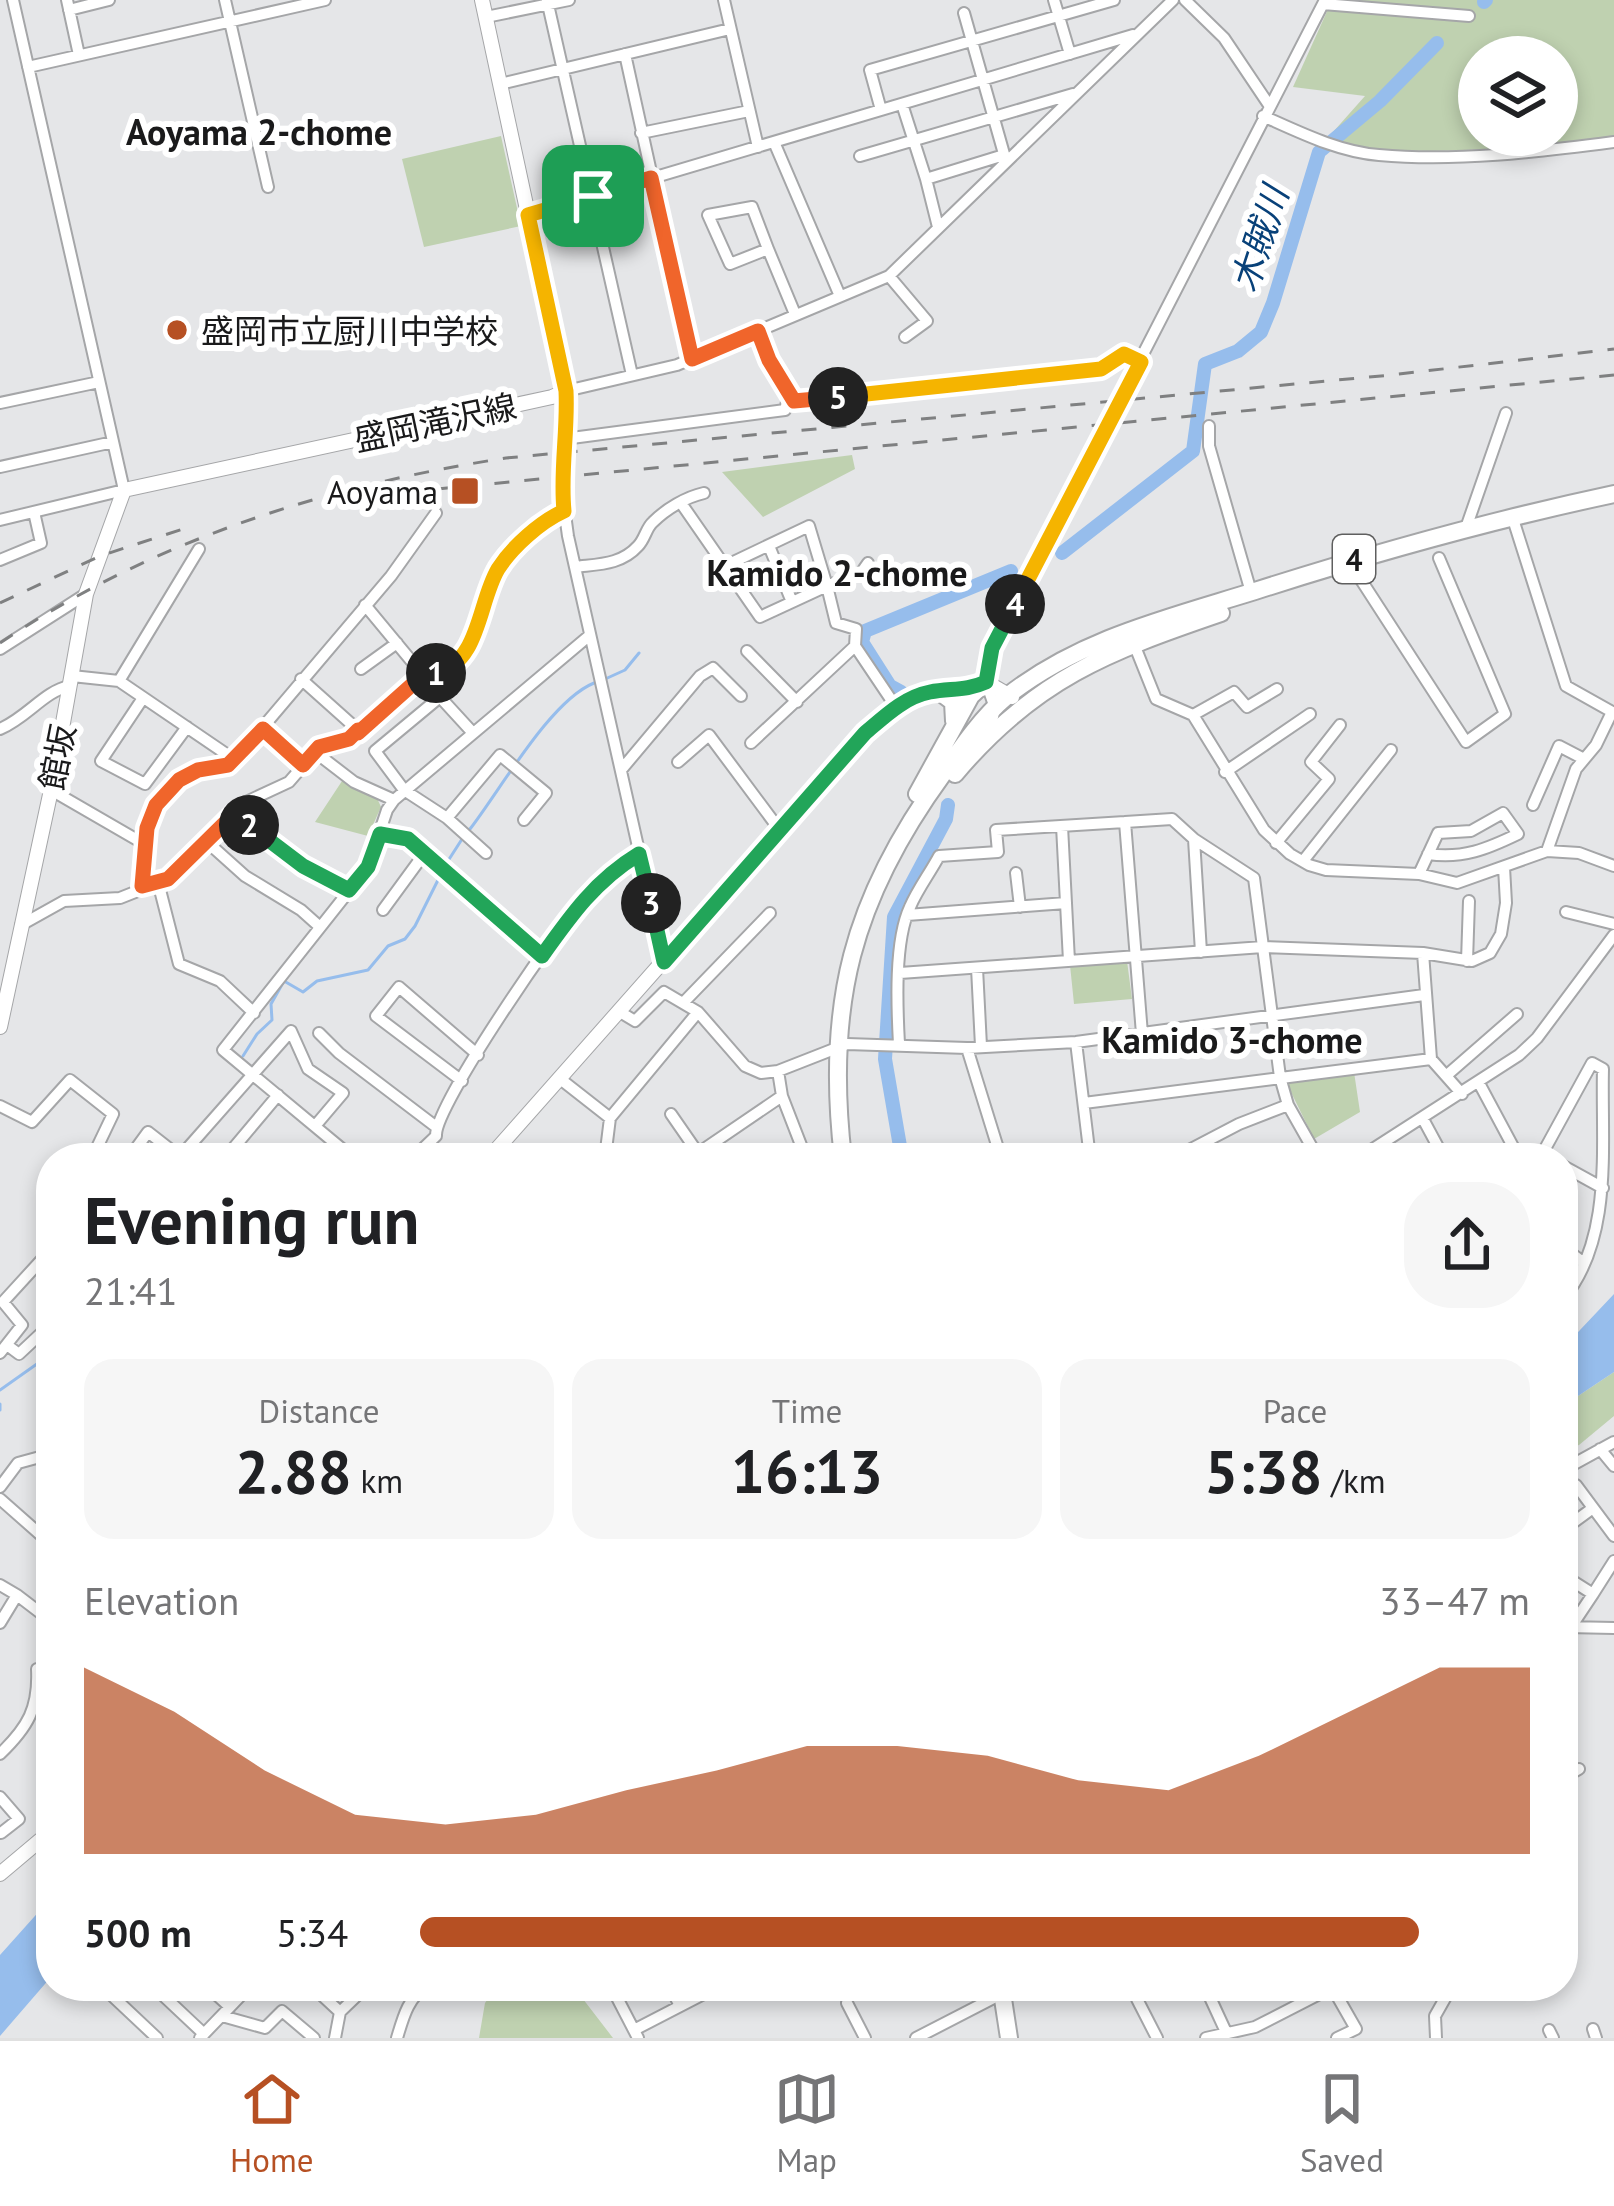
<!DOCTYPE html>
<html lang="en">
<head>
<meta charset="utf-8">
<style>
  :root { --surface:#fff; --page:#f6f6f6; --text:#202124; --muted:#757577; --line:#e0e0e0; --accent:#b65023 }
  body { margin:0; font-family:"PT Sans","Noto Sans JP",sans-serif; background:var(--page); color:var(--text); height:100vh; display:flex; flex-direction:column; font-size:45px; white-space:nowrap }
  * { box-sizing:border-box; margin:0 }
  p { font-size:39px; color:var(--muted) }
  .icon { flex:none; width:66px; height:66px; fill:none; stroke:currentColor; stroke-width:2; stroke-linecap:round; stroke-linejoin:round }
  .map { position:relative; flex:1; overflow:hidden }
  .sheet { position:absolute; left:36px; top:1143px; width:1542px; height:858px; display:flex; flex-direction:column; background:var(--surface); border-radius:48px; box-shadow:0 6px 18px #0003 }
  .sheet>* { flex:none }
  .buttons { position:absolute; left:1458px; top:36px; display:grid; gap:24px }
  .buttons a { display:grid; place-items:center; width:120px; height:120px; border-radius:50%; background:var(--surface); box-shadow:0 6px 18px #0003; font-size:60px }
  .pin { position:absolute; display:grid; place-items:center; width:102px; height:102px; color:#fff; margin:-51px; border-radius:24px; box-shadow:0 6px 18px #0006 }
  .km { position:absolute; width:60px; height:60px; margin:-30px; border-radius:50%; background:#222; color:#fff; font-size:33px; line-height:60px; text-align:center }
  .round { display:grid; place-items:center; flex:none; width:126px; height:126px; border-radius:48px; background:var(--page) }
  .head { display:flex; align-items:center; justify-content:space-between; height:204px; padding:0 48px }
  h1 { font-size:66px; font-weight:700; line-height:90px }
  .figures { display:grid; grid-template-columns:repeat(3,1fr); gap:18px; height:204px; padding:12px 48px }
  .figures div { display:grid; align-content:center; border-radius:30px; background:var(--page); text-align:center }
  .figures b { font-size:60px; font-weight:700 }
  .figures small { font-size:33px; font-weight:400 }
  .figures p { font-size:33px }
  .chart { height:336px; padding:24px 48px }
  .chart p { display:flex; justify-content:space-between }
  .chart svg { width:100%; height:216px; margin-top:12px; fill:var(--accent); opacity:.7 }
  ul { padding:0 48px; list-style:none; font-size:39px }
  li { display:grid; grid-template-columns:192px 144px 1fr; align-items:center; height:90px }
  li i { height:30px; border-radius:15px; background:var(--accent) }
  .dock { display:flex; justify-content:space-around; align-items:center; height:168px; border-top:3px solid var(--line); background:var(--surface); font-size:33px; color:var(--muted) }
  .dock a { display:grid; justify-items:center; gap:6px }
  .dock .active { color:var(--accent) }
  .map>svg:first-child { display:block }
  .green { fill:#bfd1b0; fill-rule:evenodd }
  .water { fill:#96bdec }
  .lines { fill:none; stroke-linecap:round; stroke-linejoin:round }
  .stream { stroke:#96bdec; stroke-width:3 }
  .river { stroke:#96bdec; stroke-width:14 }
  .minor-casing { stroke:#a5a6a8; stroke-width:14 }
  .major-casing { stroke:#a5a6a8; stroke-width:16 }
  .highway-casing { stroke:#a5a6a8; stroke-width:20 }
  .minor { stroke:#fff; stroke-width:10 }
  .major { stroke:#fff; stroke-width:14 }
  .highway { stroke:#fff; stroke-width:16 }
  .rail { stroke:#7f8081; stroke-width:3; stroke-dasharray:15 15; stroke-linecap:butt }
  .split-1-casing { stroke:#fff; stroke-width:24 }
  .split-2-casing { stroke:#fff; stroke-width:24 }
  .split-3-casing { stroke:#fff; stroke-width:24 }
  .split-4-casing { stroke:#fff; stroke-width:24 }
  .split-5-casing { stroke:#fff; stroke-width:24 }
  .split-6-casing { stroke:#fff; stroke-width:24 }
  .split-1 { stroke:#f5b400; stroke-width:15 }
  .split-2 { stroke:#f0652b; stroke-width:15 }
  .split-3 { stroke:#22a559; stroke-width:15 }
  .split-4 { stroke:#22a559; stroke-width:15 }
  .split-5 { stroke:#f5b400; stroke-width:15 }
  .split-6 { stroke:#f0652b; stroke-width:15 }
  .poi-dot { fill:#b65023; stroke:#fff; stroke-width:4.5 }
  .labels { text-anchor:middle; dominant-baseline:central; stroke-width:12; stroke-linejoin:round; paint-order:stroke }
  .shield { fill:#fff; stroke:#5f5f5f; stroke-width:3 }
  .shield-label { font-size:30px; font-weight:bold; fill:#1a1a1b }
  .poi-label { font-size:33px; fill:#1a1a1b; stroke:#fff; text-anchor:start }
  .street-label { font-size:33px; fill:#1a1a1b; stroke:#fff }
  .neighbourhood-label { font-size:36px; font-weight:bold; fill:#1a1a1b; stroke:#fff }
  .water-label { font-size:36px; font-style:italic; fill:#084179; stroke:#fff }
</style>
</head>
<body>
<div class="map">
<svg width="1614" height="2038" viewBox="0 0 1614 2038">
  <rect width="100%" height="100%" fill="#e5e6e8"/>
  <!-- green -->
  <path class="green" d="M1333,0h148l-1,3 4,-3h130v137c-96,9 -194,24 -289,4l40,-45 -72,-9 36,-80 138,4 -136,-8zM1479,57h78v78h-78z
    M501,136l20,90 -97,21 -22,-88z
    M852,455l3,14 -92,48 -41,-45z
    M344,778l33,20 4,9 -13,29 -53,-14z
    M1127,961l5,38 -58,5 -4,-39z
    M1354,1072l6,40 -46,27 -26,-53 3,-6z
    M1614,1372v44l-35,29 -16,6v-45z
    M497,1986h76l40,52h-134l6,-35z"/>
  <!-- water -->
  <path class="water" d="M1614,1294v78l-51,34v-58z
    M51,1898v79l-51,59v-81z"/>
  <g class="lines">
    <!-- stream -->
    <path class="stream" d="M603,680l22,-10 14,-17
      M470,829c31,-40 80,-128 124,-146
      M446,864l18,-28
      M243,1056l14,-22 15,-14 -1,-16 13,-23 19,11 14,-11 51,-11 20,-24 17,-7 10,-13 27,-54
      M0,1390l51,-36
      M0,1404v6"/>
    <!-- river -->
    <path class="river" d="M1484,2l2,-2
      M1062,553l131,-102 12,-87 33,-13 23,-19 12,-29 46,-151 61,-51 57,-58
      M901,692l-11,-6 -28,-44 3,-11 146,-60
      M902,1158l-17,-99 9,-142 52,-98 2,-14"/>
    <defs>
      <path id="minor" d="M67,0l12,55
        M225,0l43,187
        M547,0l85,375
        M724,0l34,147
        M1054,0l16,54
        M1185,0l39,38 45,67
        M1323,4l146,12
        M69,10l40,-10
        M964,13l42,148
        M486,17l83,-17
        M625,54l67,305
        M28,67l297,-67
        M500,84l230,-55
        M902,104l24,75
        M881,110l-11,-40 244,-70
        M1263,116c36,16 76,36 116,39 76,7 159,-3 235,-13
        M641,133l108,-22
        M774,142l66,154
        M860,156l213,-62
        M528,215l605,-180
        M938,227l-12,-48 78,-24
        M768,249l-16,-42 -44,8 22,49 38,-15 27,65
        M889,276l38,45 -22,16
        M758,331l11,29 25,41
        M0,403l99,-21
        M1209,426v20l42,146
        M564,439l221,-29 2,-8 7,-1 307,-32 23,-15 17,8
        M0,467l113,-25
        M681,503l79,114 67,-31 -18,-60 -82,39
        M1512,516l54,170 48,27
        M0,520l124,-30 -111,-490
        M1466,528l40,-115
        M769,546l23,56
        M0,560l41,-17 -7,-31
        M868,563l-7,10 -34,13 9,37 20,6 -1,17 41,61
        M1352,566l114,176 39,-28 -66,-156
        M575,567c23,-3 46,-2 63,-21 7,-7 8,-18 15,-24 13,-13 33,-25 51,-29
        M365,605l58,70
        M1134,644l22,55 37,16 71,115 26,24 19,11 17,5 93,4 38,9 90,-32 32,2 35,13
        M0,649l86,-55
        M747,651l50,51
        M361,669l36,-26
        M72,676l47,5 116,79
        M301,679l57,51
        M119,681l80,-132
        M143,698l-42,63 44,23 42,-57
        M1193,715l41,-23 13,15 30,-18
        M0,729c28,-12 44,-38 70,-43
        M263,729l40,36
        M473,733l-33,-36 -65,54 29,39 43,28 39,35
        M989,735l6,-27 -9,-26 6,-34 333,-648
        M751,743l104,-97
        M315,752c12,-13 31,-7 43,-22l1,3 64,-58 17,-2 18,-11 10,-14 31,-79 39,-41 26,-17
        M678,762l31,-27 70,94
        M621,770l79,-94 13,-8 28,28
        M1225,772l85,-58
        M51,790l95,55
        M1533,805l26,-59 25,13
        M234,814l69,53 46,23
        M447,818l53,-63 46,38 -22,27
        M1125,822l47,-3 22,20 60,39 26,199 8,28 30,53
        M1062,826l7,135
        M380,834l28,5 135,116
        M1194,839l7,113
        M206,841l40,-39 43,-20 26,-30 39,30 40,18
        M1276,843l53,-64 -18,-17 29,-37
        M1547,851l29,-82 20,-24 16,-33
        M1303,861l88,-111
        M1016,873l4,34
        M1419,874l19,-41 33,-2 32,-18 15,21c-31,15 -55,25 -90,20
        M158,882l21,82 41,17 34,32
        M142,886l5,-58 9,-23 24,-25 55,-20 156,-184 45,-63
        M383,910l41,-56
        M1566,912l48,12
        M907,915l159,-12
        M21,925l43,-24 56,-3 48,-19 38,-38 39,35 56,34 19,17
        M1423,953l8,106 31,35
        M1467,961l2,-60
        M664,962l-96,-426 -8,-58 8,-61 -2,-26 111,-26 212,-89 284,-276
        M977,968l4,78
        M900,973l363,-26 160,6 49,8 18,-8 11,-19 5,-31 -2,-36
        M683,1003l87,-90
        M620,1012l15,9 29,-29 34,20 47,54 16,7 17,-2 69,-27 120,4 109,-6 348,-47
        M319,1033l20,20 96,73
        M1076,1042l14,116
        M899,1044c-2,-37 -5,-103 11,-137 7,-17 20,-34 29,-51l59,-4 -2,-22 129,-8 17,212
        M967,1048l34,110
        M778,1071l4,25 24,62
        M1447,1075l70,-61
        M559,1078l51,40
        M462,1081l-86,-65 23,-29 79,68
        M1479,1083l38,71 -3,4
        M1084,1103l347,-44
        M0,1106l32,16 38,-42 43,34 -21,44
        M671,1114l27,39
        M1423,1119l21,39
        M129,1158l19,-26 32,25
        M179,1158l112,-127 17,38 35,24 -28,33
        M239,1158l-8,-7 47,-56
        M353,1158l-130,-108 145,-183 19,-57 7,-10 196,-165
        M413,1158l23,-22c-2,-30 125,-213 152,-243 15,-16 32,-28 51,-39
        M605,1158l5,-40 88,-106
        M691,1158l91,-62
        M1174,1158l65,-34 49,-19
        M1359,1158l160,-103 18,-17 77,-103
        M1540,1158l52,-95 11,6c-2,75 11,169 -40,230
        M1563,1166l40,22
        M1563,1247l21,16
        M7,1345l12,9 32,-30
        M0,1353l22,-28 -19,-23 42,-46 6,-13
        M1600,1449l14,17
        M1563,1470l51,-28
        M1576,1485l38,51
        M0,1487l18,-24 33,-9
        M0,1499l51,45
        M1563,1530l30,-22
        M1563,1575l30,19 -30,45
        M0,1585l17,10
        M1593,1594l21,-33
        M0,1623l17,-28 34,26
        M1566,1627l48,1
        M0,1754c28,-27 39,-46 37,-85
        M1563,1778l16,-9
        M0,1797l19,22 -18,14
        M109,1986l-3,4 51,48
        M153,1986l51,48
        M207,1986l23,21
        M312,1986l28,26
        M611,1986l27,52
        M670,1986l10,20
        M1222,1986l-14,7 18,39
        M1332,1987l24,42 -19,9
        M1137,1999l20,39
        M847,2003l18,35
        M222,2016l43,12 17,-17 32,27
        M1593,2029l3,9
        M634,2030l85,-44
        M1549,2030l4,8
        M200,2038l50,-52
        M335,2038l5,-26 27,-26
        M397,2038c6,-20 11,-41 30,-52
        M916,2038l101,-52
        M1206,2038l49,-11 80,-41
        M1436,2038l-1,-22 17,-30"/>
      <path id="major" d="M0,1027l51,-237 35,-196 38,-104 428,-93 14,-6 -84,-391
        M489,1158l376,-425c19,-16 39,-36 65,-41 21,-4 36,-1 56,-10l26,15
        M0,1874l51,-43"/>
      <path id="highway" d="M937,690l16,12 1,19
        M955,774c80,-95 152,-122 266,-161
        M917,794l54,-98 15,-14
        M843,1158c-18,-153 9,-259 100,-384 18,-26 38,-56 63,-77 73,-58 162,-79 249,-106 119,-38 237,-71 359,-97
        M1001,1986l8,52"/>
    </defs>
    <!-- minor casing -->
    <use href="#minor" class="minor-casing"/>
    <!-- major casing -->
    <use href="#major" class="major-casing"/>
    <!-- highway casing -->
    <use href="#highway" class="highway-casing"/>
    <!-- minor -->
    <use href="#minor" class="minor"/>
    <!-- major -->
    <use href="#major" class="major"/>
    <!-- highway -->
    <use href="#highway" class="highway"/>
    <!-- rail -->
    <path class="rail" d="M375,495l1239,-120
      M0,603l100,-47 89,-29
      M0,643c154,-103 324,-157 506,-185l885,-83 223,-26"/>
  </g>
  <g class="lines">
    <defs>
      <path id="split-1" d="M436,673c44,-11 42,-70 62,-104 14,-22 42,-47 66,-58 -4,-41 4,-79 2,-120l-38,-176 65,-19"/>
      <path id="split-2" d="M249,825l-15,-11 -66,65 -26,7 5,-58 9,-23 23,-25 19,-10 30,-5 35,-36 40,36 16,-18 30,-8 9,-9v3l65,-58 13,-2"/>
      <path id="split-3" d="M249,825l54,41 46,24 19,-23 12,-33 28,5 134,117c29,-41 54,-76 97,-102l12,49"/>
      <path id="split-4" d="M651,903l13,59 201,-229c19,-16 39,-36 65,-41 21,-4 36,-1 56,-10l6,-34 23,-44"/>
      <path id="split-5" d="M838,397l263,-28 23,-15 17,8 -126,242"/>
      <path id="split-6" d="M593,196l58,-18 41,181 66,-28 11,29 25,41 44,-4"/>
    </defs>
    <!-- split-1 casing -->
    <use href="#split-1" class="split-1-casing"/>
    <!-- split-2 casing -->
    <use href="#split-2" class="split-2-casing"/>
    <!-- split-3 casing -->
    <use href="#split-3" class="split-3-casing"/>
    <!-- split-4 casing -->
    <use href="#split-4" class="split-4-casing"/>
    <!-- split-5 casing -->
    <use href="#split-5" class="split-5-casing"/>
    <!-- split-6 casing -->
    <use href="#split-6" class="split-6-casing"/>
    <!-- split-1 -->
    <use href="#split-1" class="split-1"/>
    <!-- split-2 -->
    <use href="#split-2" class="split-2"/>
    <!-- split-3 -->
    <use href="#split-3" class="split-3"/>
    <!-- split-4 -->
    <use href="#split-4" class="split-4"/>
    <!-- split-5 -->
    <use href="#split-5" class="split-5"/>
    <!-- split-6 -->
    <use href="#split-6" class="split-6"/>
  </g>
  <!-- markers -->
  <g class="poi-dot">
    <circle cx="177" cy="330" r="12"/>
    <rect x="450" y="476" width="30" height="30" rx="6"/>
  </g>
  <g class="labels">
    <!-- shield labels -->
    <rect class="shield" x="1333" y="535" width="42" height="48" rx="9"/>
    <g class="shield-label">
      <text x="1354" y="559">4</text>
    </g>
    <!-- poi labels -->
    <g class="poi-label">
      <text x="201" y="330">盛岡市立厨川中学校</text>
      <text x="438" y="491" text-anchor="end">Aoyama</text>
    </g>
    <!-- street labels -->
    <g class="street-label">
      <text transform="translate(435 422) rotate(-12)">盛岡滝沢線</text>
      <text transform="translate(57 757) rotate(-79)">館坂</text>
    </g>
    <!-- neighbourhood labels -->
    <g class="neighbourhood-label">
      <text x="259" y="131">Aoyama 2-chome</text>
      <text x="837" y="572">Kamido 2-chome</text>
      <text x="1232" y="1039">Kamido 3-chome</text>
    </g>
    <!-- water labels -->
    <g class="water-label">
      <text transform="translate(1259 239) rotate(-72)">木賊川</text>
    </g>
  </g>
</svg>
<div class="buttons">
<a><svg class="icon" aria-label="layers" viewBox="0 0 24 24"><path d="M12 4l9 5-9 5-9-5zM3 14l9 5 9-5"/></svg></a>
</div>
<div class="pin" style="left:593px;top:196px;background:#1e9e55"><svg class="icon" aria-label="arrive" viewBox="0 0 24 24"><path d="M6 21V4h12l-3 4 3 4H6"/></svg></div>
<b class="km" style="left:436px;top:673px">1</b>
<b class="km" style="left:249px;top:825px">2</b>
<b class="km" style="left:651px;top:903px">3</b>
<b class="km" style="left:1015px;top:604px">4</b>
<b class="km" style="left:838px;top:397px">5</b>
<section class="sheet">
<div class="head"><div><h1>Evening run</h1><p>21:41</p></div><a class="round"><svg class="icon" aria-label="share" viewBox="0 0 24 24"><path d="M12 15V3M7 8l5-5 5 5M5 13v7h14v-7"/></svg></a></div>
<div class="figures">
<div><p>Distance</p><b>2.88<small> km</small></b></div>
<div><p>Time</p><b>16:13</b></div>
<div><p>Pace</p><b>5:38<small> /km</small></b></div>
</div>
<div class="chart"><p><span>Elevation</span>33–47 m</p>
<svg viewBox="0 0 160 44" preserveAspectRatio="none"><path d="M0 44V6L10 15L20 27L30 36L40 38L50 36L60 31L70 27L80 22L90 22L100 24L110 29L120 31L130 24L140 15L150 6L160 6V44z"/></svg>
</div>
<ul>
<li><b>500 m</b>5:34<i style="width:90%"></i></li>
</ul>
</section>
</div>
<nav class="dock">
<a class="active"><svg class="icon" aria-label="home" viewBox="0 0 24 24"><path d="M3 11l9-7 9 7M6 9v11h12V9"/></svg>Home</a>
<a><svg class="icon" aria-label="map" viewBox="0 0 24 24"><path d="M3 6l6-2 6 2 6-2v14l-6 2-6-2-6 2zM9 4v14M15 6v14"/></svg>Map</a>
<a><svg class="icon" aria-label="saved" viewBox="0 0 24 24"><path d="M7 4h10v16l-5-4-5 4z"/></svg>Saved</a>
</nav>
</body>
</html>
